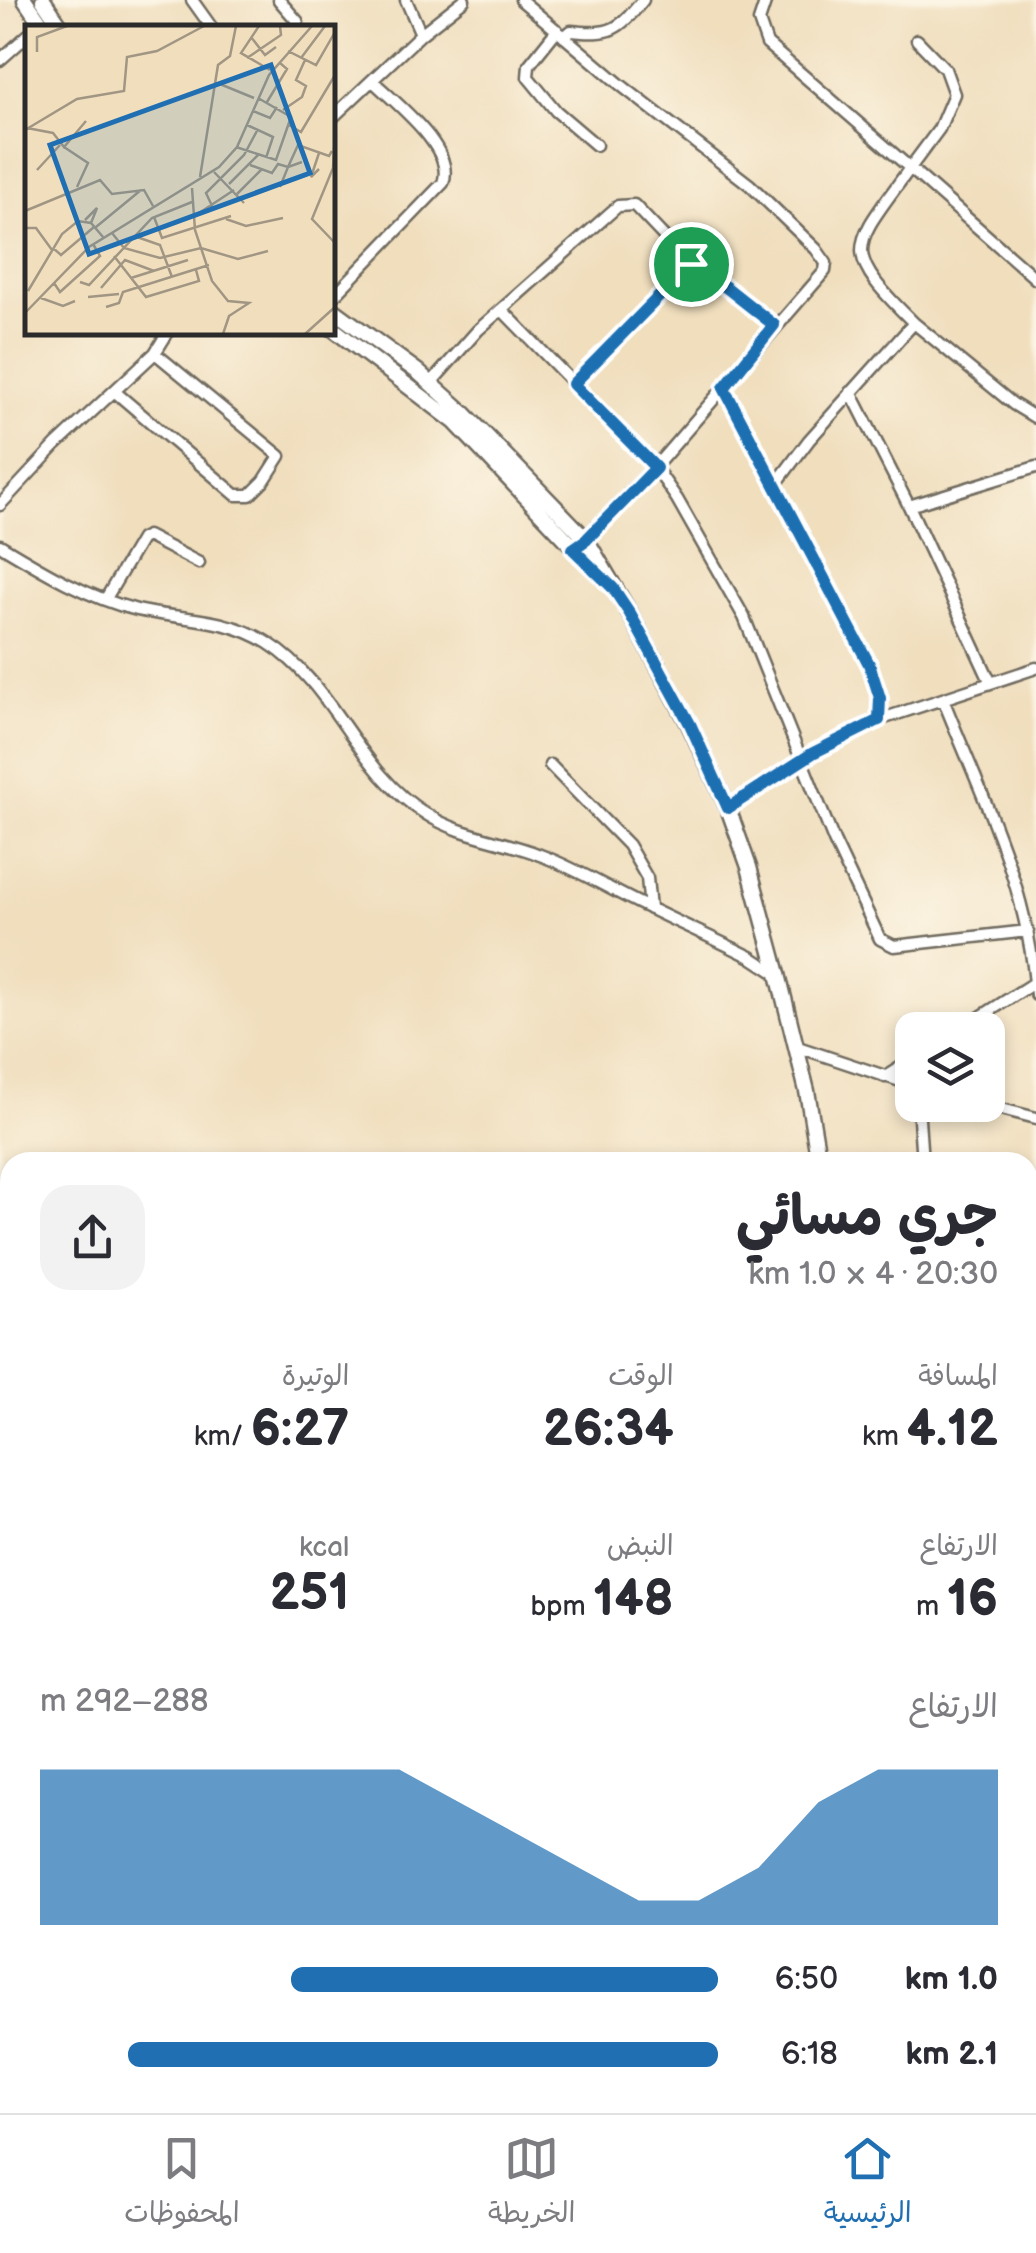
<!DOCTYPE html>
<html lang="ar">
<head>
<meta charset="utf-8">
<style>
  :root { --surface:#fff; --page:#f2f2f3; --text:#2b2b33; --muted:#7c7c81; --line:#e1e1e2; --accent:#1f6fb2 }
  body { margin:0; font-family:"Balsamiq Sans","Playpen Sans Arabic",sans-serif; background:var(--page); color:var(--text); direction:rtl; height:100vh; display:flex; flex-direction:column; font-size:38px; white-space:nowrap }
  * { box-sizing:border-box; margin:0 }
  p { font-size:32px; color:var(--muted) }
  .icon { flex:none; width:55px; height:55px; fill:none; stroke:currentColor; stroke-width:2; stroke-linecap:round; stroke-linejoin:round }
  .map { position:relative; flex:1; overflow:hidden; direction:ltr }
  .side { position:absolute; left:0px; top:1152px; width:1038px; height:962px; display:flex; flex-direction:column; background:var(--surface); border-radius:30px 30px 0 0; box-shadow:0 5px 15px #0003; direction:rtl }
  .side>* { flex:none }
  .tools { position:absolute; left:895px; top:1012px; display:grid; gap:20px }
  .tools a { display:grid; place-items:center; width:110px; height:110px; border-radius:20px; background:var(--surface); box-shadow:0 5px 15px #0003; font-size:50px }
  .pin { position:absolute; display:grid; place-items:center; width:85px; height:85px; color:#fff; margin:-42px; border:5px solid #fff; border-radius:50%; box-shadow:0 2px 10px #0007 }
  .round { display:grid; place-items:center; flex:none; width:105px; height:105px; border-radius:30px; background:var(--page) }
  .summary { display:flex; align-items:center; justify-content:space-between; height:170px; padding:0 40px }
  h1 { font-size:55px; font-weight:700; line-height:75px }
  .stats { display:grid; grid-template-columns:repeat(3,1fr); gap:15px; height:170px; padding:10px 40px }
  .stats div { display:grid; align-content:center }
  .stats b { font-size:50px; font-weight:700 }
  .stats small { font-size:28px; font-weight:400 }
  .stats p { font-size:28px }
  .chart { height:280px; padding:20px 40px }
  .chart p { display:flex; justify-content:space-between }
  .chart svg { width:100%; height:180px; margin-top:10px; fill:var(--accent); opacity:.7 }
  ul { padding:0 40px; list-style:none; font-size:32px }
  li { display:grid; grid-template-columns:160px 120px 1fr; align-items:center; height:75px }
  li i { height:25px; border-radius:12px; background:var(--accent) }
  .tabs { display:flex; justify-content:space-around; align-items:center; height:140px; border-top:2px solid var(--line); background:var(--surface); font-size:28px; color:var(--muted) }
  .tabs a { display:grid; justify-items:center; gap:5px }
  .tabs .selected { color:var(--accent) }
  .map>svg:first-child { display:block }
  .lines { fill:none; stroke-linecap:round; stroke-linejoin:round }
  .street-casing { stroke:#706a5e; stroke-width:15 }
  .secondary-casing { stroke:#706a5e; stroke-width:19 }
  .street { stroke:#fff; stroke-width:10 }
  .secondary { stroke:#fff; stroke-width:14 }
  .route-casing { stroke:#fff; stroke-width:20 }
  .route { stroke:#1f6fb2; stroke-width:12 }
  .inset-road { fill:none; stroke:#a19683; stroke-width:2.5 }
  .view { fill:#1f6fb2; fill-opacity:0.15; stroke:#1f6fb2; stroke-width:5 }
  .inset-edge { fill:none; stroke:#2b2b2b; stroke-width:5 }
</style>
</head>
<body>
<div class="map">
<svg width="1036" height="2113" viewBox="0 0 1036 2113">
  <rect width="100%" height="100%" fill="#fcf5e5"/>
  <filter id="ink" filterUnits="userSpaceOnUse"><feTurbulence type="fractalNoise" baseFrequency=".01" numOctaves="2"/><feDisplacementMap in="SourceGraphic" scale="20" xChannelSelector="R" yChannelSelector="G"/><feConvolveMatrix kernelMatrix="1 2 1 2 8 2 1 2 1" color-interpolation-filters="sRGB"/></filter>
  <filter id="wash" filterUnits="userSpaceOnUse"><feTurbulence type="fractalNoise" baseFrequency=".0048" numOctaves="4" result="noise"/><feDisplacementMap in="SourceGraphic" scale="40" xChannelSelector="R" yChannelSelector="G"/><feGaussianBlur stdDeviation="2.25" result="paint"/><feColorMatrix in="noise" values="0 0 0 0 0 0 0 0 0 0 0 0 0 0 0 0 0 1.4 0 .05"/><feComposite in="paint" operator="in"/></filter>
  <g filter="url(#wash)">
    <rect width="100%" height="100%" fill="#f0debd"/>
  </g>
  <g filter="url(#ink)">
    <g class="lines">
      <defs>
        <path id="street" d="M192,0l20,28
          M279,0l19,22
          M406,0l15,34
          M521,0l101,86 128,99 66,64 10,14 -1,8 -170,196 -73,75
          M766,0l-7,21 8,23 143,124c-57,79 -72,81 4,155l-105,117 -33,44
          M557,30l-28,35 -1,12 28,34 40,34
          M564,37l7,-6c40,4 47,0 72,-31
          M917,40l28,29 9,25 -15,35 -29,39 126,111
          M0,60l28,-25
          M332,118l89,-84 43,-34
          M332,298l111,-115c13,-34 -48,-80 -70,-102
          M502,310l153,157 22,32 67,118 90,224 46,98 14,7 134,-15
          M914,323l99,81 23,14
          M430,384l48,-54 140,-124 16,-1 57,60 36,23 48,37
          M573,384l118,-119
          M724,387l145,276 11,35 -1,22
          M114,391l122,104h14l14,-14 16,-25 -125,-103
          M851,392l58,114 81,175
          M0,505l56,-60 99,-92 13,-21
          M909,506l127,-39
          M0,545c43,26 88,53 137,65 44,10 91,7 131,33 68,43 89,129 158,171 34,22 77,26 114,41 38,14 72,36 109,53 34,17 69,32 102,49l26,17
          M105,600l36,-61 6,-3 52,27
          M943,699c40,101 85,185 93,296
          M550,765l78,80 19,33 3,31
          M728,808l85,-55 66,-33 157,-52
          M960,1030l75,-48
          M795,1046l117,39
          M885,1077l27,-17
          M918,1105l4,57
          M986,1105l50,13
          M1028,1280l8,2
          M1028,1455h8
          M1028,1653l8,15
          M1028,1822l8,-3
          M0,1900l10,18
          M1028,1945l8,38
          M0,2031l10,-1
          M1028,2032l8,-3
          M71,2105l10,8
          M473,2105l1,8
          M722,2105l3,8
          M860,2105l3,8
          M941,2113l20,-8"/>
        <path id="secondary" d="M25,0l19,28
          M43,0l19,28
          M332,309l86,63 47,42 121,125 43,73 60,112 39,84 21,59 29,107 29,117 12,71
          M332,328l123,94 147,155
          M981,2105l3,8"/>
      </defs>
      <!-- street casing -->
      <use href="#street" class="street-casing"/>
      <!-- secondary casing -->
      <use href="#secondary" class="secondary-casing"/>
      <!-- street -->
      <use href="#street" class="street"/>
      <!-- secondary -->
      <use href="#secondary" class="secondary"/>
    </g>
  </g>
  <g class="lines" filter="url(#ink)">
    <defs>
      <path id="route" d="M691,264l36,24 47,37 -50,63 145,276 11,34 -1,22 -66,33 -85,55 -38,-84 -61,-112 -16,-24 -40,-39 13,-9 70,-72 -83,-84z"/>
    </defs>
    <!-- route casing -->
    <use href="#route" class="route-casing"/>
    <!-- route -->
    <use href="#route" class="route"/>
  </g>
  <!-- overview -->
  <g transform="translate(25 25)">
    <rect width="310" height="310" fill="#f0debd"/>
    <path class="inset-road" d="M234,1l-18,27 29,17M226,12l14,18 11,-8M263,26l28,14 19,-33M12,27v-15l30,-11M222,33l34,-23 -1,-9M276,33l24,-32M190,57l39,16M242,77l20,-33 -7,-6M258,85l19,-13 4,-11 -10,-6 9,-20M228,86l17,7 7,-11M222,100l26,12 -7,21M264,100l12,7 34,-57M2,103l26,5 11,14 22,-26M0,105l52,-31 47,-8 3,-34 30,-6 47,-25M310,107l-2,36 -21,51 23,24M39,122l24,16 -11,24M211,122l40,13 15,-43 -33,-19M294,128l-8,24 8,-8M225,140l22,8 6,-9 10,3 10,-22 31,11 3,-5M12,145l23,-25M189,147l30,31M175,152l18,-112 12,-9 6,-30M204,159l29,-29M255,162l8,-20 14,-5M167,163l3,42 17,51 16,20 21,2 -20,13 -6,18M212,169l25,-25M188,183l-7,-15 38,-38 14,-26M0,186l75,-31 12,14 32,-4 9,16M129,192l8,21 69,-22M168,192l41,-27M201,194l20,7 37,-8M60,195l12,-12 -6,15M71,202l45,-37M0,203h11l16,22M87,208l12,15 36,10 41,-10 37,11 30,-8M112,212l23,8 12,32M28,223l8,7 33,-28M89,231l32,41 53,-16 -3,-11M106,253l57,-18M55,257l9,3 63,-67 40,-16M29,258l6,9 40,-36 -7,-12M76,263l24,-28 29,11M3,266l34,-57 16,-13 13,2 12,14M63,272l31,-3M16,273l22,8 12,-5M81,282l13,-4 4,-11 86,-27M0,288l64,-66 130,-80 18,-20 32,-72 43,-49M280,309l30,-27"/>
    <path class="view" d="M246,40l39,108 -221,81 -39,-109z"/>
    <rect width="310" height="310" class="inset-edge"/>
  </g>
</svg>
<div class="tools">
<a><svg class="icon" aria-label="layers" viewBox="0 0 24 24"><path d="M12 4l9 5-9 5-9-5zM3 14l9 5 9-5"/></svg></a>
</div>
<div class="pin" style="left:691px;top:264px;background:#1e9e55"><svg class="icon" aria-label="arrive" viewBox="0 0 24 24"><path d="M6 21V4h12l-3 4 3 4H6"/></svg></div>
<section class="side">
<div class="summary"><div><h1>جري مسائي</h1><p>20:30 · 4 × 1.0 km</p></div><a class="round"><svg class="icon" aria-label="share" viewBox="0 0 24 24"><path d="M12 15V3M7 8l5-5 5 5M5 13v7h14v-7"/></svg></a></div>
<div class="stats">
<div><p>المسافة</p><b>4.12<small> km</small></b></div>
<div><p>الوقت</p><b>26:34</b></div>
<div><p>الوتيرة</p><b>6:27<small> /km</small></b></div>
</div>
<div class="stats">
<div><p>الارتفاع</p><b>16<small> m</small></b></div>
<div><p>النبض</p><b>148<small> bpm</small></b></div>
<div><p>kcal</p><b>251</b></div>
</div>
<div class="chart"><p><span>الارتفاع</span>288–292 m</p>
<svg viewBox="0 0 160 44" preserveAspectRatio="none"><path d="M0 44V6L10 6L20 6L30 6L40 6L50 6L60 6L70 14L80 22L90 30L100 38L110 38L120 30L130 14L140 6L150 6L160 6V44z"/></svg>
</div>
<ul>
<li><b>1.0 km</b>6:50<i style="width:63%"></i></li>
<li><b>2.1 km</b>6:18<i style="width:87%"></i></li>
</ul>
</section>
</div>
<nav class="tabs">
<a class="selected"><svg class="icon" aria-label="home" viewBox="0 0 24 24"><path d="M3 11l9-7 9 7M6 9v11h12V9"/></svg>الرئيسية</a>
<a><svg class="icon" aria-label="map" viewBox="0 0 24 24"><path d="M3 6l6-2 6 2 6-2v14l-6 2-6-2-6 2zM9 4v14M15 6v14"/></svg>الخريطة</a>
<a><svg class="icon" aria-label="saved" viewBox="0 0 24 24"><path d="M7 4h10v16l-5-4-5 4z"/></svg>المحفوظات</a>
</nav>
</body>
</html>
